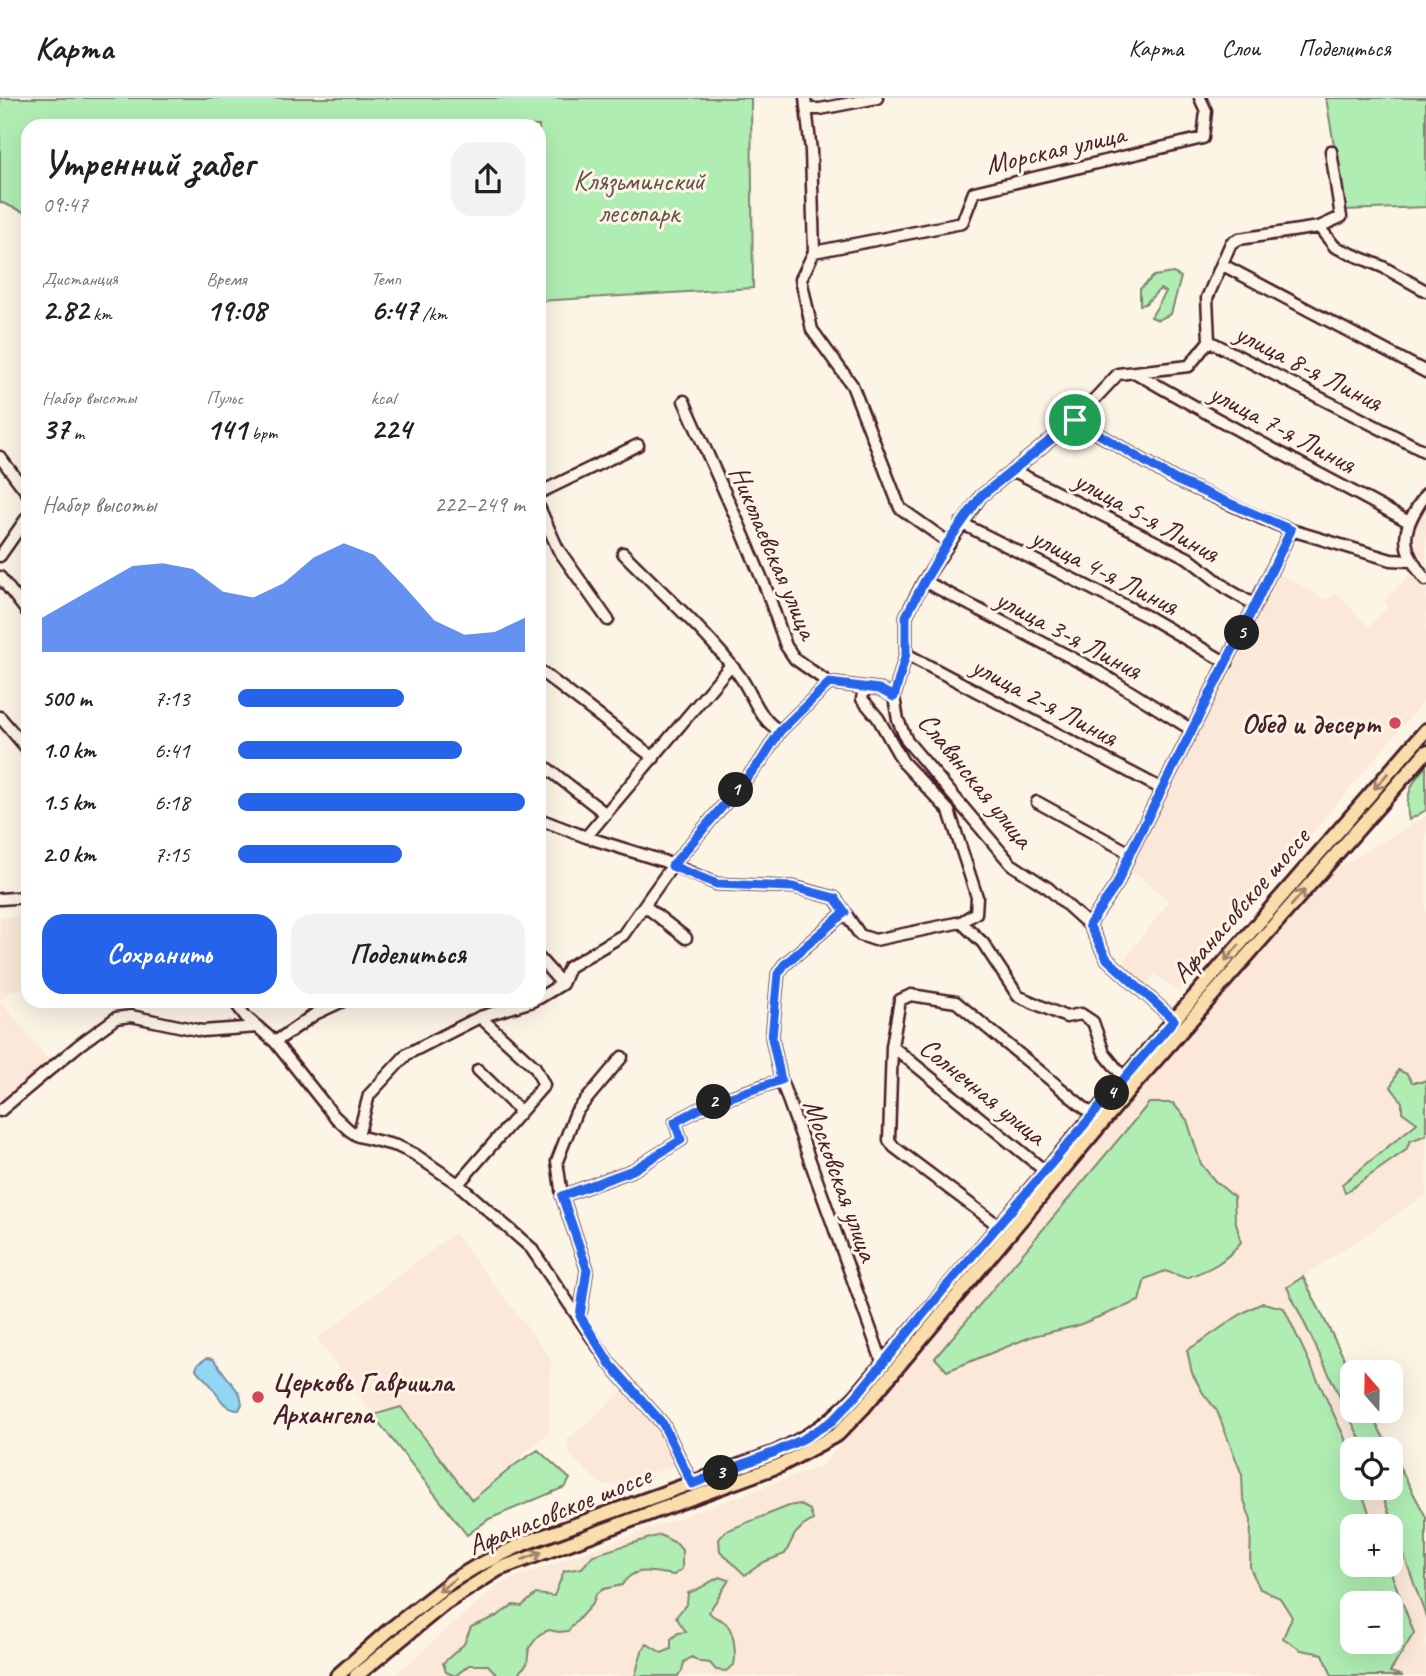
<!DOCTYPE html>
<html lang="ru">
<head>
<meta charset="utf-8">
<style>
  :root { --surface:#fff; --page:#f2f2f2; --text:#202124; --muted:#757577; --line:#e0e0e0; --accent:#2563eb }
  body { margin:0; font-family:Caveat,sans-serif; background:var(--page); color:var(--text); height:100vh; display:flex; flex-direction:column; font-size:26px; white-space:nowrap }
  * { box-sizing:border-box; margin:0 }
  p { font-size:23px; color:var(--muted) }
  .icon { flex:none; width:38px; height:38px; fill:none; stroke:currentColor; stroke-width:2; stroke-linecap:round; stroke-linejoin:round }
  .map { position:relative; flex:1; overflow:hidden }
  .side { position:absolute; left:21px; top:21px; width:525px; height:889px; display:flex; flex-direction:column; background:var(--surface); border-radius:21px; box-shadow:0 7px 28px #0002 }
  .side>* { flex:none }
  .needle { width:46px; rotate:340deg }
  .buttons { position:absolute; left:1340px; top:1262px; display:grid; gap:14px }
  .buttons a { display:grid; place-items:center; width:63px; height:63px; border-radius:14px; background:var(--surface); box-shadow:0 7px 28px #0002; font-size:35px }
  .pin { position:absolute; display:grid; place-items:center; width:60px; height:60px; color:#fff; margin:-30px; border:4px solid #fff; border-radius:50%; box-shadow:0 2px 7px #0007 }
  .km { position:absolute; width:35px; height:35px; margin:-18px; border-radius:50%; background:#222; color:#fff; font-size:19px; line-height:35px; text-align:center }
  .round { display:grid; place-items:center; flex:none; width:74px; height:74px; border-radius:21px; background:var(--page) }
  .head { display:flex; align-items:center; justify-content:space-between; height:119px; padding:0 21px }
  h1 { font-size:38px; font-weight:700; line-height:52px }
  .stats { display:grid; grid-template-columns:repeat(3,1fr); gap:10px; height:119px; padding:7px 21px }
  .stats div { display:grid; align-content:center }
  .stats b { font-size:30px; font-weight:700 }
  .stats small { font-size:19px; font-weight:400 }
  .stats p { font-size:19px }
  .chart { height:196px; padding:14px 21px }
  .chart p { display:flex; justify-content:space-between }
  .chart svg { width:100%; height:126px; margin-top:7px; fill:var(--accent); opacity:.7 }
  .button { display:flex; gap:14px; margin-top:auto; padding:14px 21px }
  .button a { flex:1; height:80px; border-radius:21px; background:var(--accent); color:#fff; font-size:28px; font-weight:700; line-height:80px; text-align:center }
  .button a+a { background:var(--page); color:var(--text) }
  ul { padding:0 21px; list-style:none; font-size:23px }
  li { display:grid; grid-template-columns:112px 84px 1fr; align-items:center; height:52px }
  li i { height:18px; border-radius:9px; background:var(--accent) }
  header { display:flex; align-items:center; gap:42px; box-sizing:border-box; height:98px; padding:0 35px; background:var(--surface); border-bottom:2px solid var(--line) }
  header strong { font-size:33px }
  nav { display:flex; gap:38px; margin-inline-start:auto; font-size:24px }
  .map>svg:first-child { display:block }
  .built { fill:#fbe8d9; fill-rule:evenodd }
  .green { fill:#b0edb3; stroke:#7d866f; stroke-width:2; fill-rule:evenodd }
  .water { fill:#91d7f3; stroke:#758da3; stroke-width:2 }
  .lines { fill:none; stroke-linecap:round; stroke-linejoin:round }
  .minor-casing { stroke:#4a1f2b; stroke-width:15 }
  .major-casing { stroke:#4a1f2b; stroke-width:18 }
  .minor { stroke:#fcf5e5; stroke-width:10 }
  .major { stroke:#f9deab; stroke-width:12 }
  .oneway { stroke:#a27e6b }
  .route-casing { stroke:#fff; stroke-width:14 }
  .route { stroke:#2563eb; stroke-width:9 }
  .poi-dot { fill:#d1495b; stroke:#fcf5e5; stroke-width:2.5 }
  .labels { text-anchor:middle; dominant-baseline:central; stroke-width:6; stroke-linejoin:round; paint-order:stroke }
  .street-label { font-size:28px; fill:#4a1f2b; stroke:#fcf5e5 }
  .park-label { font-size:28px; fill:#64524d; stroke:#fcf5e5 }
  .poi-label { font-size:28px; font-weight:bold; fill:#4a1f2b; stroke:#fcf5e5; text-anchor:end }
</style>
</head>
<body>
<header>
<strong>Карта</strong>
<nav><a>Карта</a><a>Слои</a><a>Поделиться</a></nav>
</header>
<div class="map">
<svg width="1426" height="1578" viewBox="0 0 1426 1578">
  <rect width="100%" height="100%" fill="#fcf5e5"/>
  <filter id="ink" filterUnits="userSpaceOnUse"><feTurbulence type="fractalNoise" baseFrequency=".0143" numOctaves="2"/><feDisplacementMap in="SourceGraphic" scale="14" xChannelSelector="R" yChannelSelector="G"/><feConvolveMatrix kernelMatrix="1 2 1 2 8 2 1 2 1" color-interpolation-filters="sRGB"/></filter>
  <g filter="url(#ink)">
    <!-- built -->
    <path class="built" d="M1426,402v63l-16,-23 1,-14z
      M1268,470l59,32 9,-8 33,36 19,-22 -4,-5 29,-29 13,16v110l-248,294 -23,-18 -10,13 -24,-23 48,-63 -49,-40z
      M1426,718v379l-139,92 78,162h-12v39h27l46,129v59h-1032l106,-93 322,-117 500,-589zM1353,1428h38v38h-38zM1353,1505h38v39h-38z
      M21,818l2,35 5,1v37l-18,2 -10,9v-82z
      M0,903l48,58 6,13 -54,45z
      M454,1135l97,125 -2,75 -77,65 -70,-92 -31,6 -54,-73z
      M624,1292l33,36 11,19 5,21 -56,20 -17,-2 -30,-30 -4,-13z"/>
    <!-- green -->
    <path class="green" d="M0,0h751l2,190 -214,13v-175h-511v88l-28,-12z
      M1326,0h100v109l-81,3z
      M1173,175l8,4 -10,37 -13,6 -7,-3 15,-25 -6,-3 -15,15 -5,1v-16l14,-13z
      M1426,668v44l-17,10c-5,-22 2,-38 17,-54z
      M1398,972l9,4 5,8h9l5,-2v55l-16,6 -4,9 -61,43 -3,-9 75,-61 -15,-11v-10l-11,-15z
      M1149,1005h24l14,17 14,44 14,17 19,16 1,22 6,23c-17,21 -30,27 -55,36l-21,-7 -20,8 -6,22 -63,25 -43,10 -86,35 -12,-13z
      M1303,1179l50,99v34l16,1 21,38h-25l-78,-162z
      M1263,1205l21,5 60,128 9,28v24h7l14,38h-21v38l35,1 26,68 -24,39 13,4h-71l-9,-22 -22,-4 -18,-12 9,-21 -12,-19 -20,-9 -10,-21 1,-48 -8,-23 -1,-22 -25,-64 -14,-18 -11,-20 -5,-23c26,-14 48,-36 76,-47zM1353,1505h38v39h-38z
      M401,1309l71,93 44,-36 22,-14 32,29 -5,8 -76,32 -22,16 -94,-120z
      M1391,1353l35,66v100l-46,-129h11z
      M799,1406l11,6 3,10 -10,6 -8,8 -10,20 -21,8 -19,13 -25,-24 -1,-12 7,-8 63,-25z
      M660,1437l16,8 6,7v19l-8,6c-20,-2 -39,-11 -52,10l-18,4 -8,5 -3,9 -25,28 -9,1 -10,-2 -9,4 -11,14 -2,16 -7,7 -2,5h-20l-10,-11h-19l-14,11 -9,-4 -3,-9 21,-19 7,-17 26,-11 16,-11 9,1 14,-12 18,2 10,-25 18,-3 11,-13z
      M720,1479l9,3 -20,32c5,7 8,5 14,9 12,7 13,33 11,44l-8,6 -10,-1 -6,-7 -10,-1 -8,-5 -8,5 -2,9 -4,5h-43l7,-25 5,-7 15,9 9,-4v-10l7,-6 8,-1 -10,-15 11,-14 1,-10c15,-5 20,-11 32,-16z"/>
    <!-- water -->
    <path class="water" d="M207,1260l6,1 27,35 2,10 -3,6c-14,0 -20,-13 -27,-23 -4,-7 -12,-11 -16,-18l2,-5z"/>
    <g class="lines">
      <defs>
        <path id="minor" d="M805,0l6,53 3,101 -13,27 11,51 40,55 48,123 48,34
          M807,11h13l57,-11
          M1319,129l22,-10 -10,-66
          M814,154l148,-29 12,-31 229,-54 3,-27 -6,-13
          M1223,167l203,107
          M1209,243l217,111
          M1136,275c90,53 182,99 273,149
          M684,303l57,128 26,62 19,55 9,13 34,24 50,6 15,8
          M1075,322l101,60 85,38 30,12 100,30 19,1
          M0,359l28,37
          M1014,373l174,87 41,32 26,15
          M539,395l99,-48
          M1426,396c-25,36 -28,52 0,86
          M539,409l19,42 50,71
          M961,425l189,95 77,45
          M623,455c39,40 83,78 116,122 14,19 19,44 41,56
          M0,458l28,-40
          M0,479l28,36
          M924,483l175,91 93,58
          M906,556l256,135
          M539,572l115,88
          M0,619l28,33
          M539,664l67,52
          M1037,704l93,51
          M539,721l47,18 77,24 54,23 77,3 41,11 25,37 15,5 86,-18 15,-9 1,-16 -28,-86 -46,-49 -25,-44 -16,-19 2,-11
          M586,739l144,-171
          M0,801l28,-2
          M645,808l41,32
          M845,814l-61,53 -6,9 -6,64 9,42 102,284
          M961,824l22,21 35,53 48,21 15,-3 12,8 11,31 20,25
          M1089,827l28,-41 13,-31 125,-248 36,-75
          M539,860l23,26
          M539,900l23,-14 7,-17 54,-32 49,-69 89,-105 19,-30 49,-48
          M234,903l12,16 29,25 59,74 15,14 9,6 39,10 17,8 44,30 73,64 79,116 53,60 29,60
          M1174,922l-67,-61 -18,-34 -41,-37 -37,-24 -104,-123 -9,-21 -4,-23 12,-43v-38l18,-35 57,-85 94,-76 43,-46 71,-8 20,-25 -2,-43 24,-55 8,-4 80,-12 16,20 48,20 43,24
          M275,944l40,-28 28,-13
          M892,948l153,125
          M478,972l42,41
          M0,1013l79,-66 37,-27 15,-2 71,15 56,-4
          M358,1038l11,-41 38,-41 73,-37 53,-16
          M458,1086l86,-99 -9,-18 -55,-50
          M562,1098l71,-26 48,-30 -6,-18 32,-17 74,-25
          M999,1128l-105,-79 -5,-7 3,-94 8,-46 11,-5 45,7 137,113
          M580,1218l7,-47 -25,-73 -5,-35 19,-49 46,-55"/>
        <path id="major" d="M337,1578l51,-45 64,-50 25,-15 48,-23 250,-90c35,-17 53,-29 81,-57l318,-376 252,-290
          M356,1578l88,-72 55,-35 282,-104 57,-31 26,-27 268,-320 294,-335"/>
      </defs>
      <!-- minor casing -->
      <use href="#minor" class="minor-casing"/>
      <!-- major casing -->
      <use href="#major" class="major-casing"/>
      <!-- minor -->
      <use href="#minor" class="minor"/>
      <!-- major -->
      <use href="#major" class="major"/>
    </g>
    <!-- one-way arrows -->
    <defs><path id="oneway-shaft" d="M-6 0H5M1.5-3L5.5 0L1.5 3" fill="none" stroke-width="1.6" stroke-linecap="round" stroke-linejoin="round" transform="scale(1.75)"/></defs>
    <g class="oneway">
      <use href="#oneway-shaft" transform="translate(1381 683) rotate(131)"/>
      <use href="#oneway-shaft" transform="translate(1298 800) rotate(-49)"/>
      <use href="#oneway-shaft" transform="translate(1232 855) rotate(131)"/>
      <use href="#oneway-shaft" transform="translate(532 1458) rotate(-21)"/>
      <use href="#oneway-shaft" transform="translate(447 1487) rotate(143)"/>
    </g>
  </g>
  <g class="lines" filter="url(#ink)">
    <defs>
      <path id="route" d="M1075,322l101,60 115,50 -36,75 -125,248 -13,31 -28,41 18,34 67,61 -230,269 -88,107 -24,25 -29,18 -28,13 -83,32 -29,-60 -53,-60 -30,-48 7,-47 -25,-73 71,-26 48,-30 -6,-18 32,-17 74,-25 -9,-42 6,-64 6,-9 61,-53 -10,-14 -42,-11 -76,-3 -45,-18 89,-105 19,-30 49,-48 50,6 15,8 12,-43v-38l18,-34 24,-40 33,-46z"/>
    </defs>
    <!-- route casing -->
    <use href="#route" class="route-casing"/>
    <!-- route -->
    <use href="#route" class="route"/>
  </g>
  <!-- markers -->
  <g class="poi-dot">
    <circle cx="1395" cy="625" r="7"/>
    <circle cx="258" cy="1299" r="7"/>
  </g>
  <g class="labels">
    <!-- street labels -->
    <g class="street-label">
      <text transform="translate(1055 51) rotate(-13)">Морская улица</text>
      <text transform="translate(1309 269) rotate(27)">улица 8-я Линия</text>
      <text transform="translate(1283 330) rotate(28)">улица 7-я Линия</text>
      <text transform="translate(1147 418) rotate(29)">улица 5-я Линия</text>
      <text transform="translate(774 454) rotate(67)">Николаевская улица</text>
      <text transform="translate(1105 473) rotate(27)">улица 4-я Линия</text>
      <text transform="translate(1069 536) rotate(28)">улица 3-я Линия</text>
      <text transform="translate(1045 603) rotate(28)">улица 2-я Линия</text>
      <text transform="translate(976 682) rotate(51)">Славянская улица</text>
      <text transform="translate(1240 807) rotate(-49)">Афанасовское шоссе</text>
      <text transform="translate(983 993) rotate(39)">Солнечная улица</text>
      <text transform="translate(841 1082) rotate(70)">Московская улица</text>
      <text transform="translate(559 1412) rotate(-22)">Афанасовское шоссе</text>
    </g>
    <!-- park labels -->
    <g class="park-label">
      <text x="639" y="82">Клязьминский<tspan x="639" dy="32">лесопарк</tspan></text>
    </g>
    <!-- poi labels -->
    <g class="poi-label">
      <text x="1381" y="625">Обед и десерт</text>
      <text x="272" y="1283" text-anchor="start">Церковь Гавриила<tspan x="272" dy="32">Архангела</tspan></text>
    </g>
  </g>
</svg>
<div class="buttons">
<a><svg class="needle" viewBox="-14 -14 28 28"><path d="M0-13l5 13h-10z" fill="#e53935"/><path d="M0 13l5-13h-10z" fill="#757577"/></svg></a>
<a><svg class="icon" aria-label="locate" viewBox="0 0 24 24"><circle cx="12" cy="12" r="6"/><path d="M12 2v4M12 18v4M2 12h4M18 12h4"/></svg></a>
<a>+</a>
<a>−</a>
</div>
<div class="pin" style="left:1075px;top:322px;background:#1e9e55"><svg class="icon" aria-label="arrive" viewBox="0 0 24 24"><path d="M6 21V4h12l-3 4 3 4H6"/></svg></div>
<b class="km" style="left:736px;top:692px">1</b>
<b class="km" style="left:714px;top:1004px">2</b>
<b class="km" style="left:721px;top:1375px">3</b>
<b class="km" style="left:1112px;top:995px">4</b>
<b class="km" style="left:1242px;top:535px">5</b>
<section class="side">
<div class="head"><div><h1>Утренний забег</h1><p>09:47</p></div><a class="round"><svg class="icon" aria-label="share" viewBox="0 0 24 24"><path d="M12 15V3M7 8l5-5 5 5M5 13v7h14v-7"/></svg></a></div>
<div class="stats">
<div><p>Дистанция</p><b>2.82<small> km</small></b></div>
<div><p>Время</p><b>19:08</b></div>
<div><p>Темп</p><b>6:47<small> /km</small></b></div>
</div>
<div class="stats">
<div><p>Набор высоты</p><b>37<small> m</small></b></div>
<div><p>Пульс</p><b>141<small> bpm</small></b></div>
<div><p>kcal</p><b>224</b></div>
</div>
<div class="chart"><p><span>Набор высоты</span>222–249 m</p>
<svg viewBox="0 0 160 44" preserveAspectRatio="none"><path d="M0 44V32L10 26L20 20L30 14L40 13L50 15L60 23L70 25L80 20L90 11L100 6L110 10L120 21L130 33L140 38L150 37L160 32V44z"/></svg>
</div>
<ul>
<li><b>500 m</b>7:13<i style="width:58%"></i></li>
<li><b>1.0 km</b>6:41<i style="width:78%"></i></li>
<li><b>1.5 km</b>6:18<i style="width:100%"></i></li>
<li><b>2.0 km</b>7:15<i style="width:57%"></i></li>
</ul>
<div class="button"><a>Сохранить</a><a>Поделиться</a></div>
</section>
</div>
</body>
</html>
